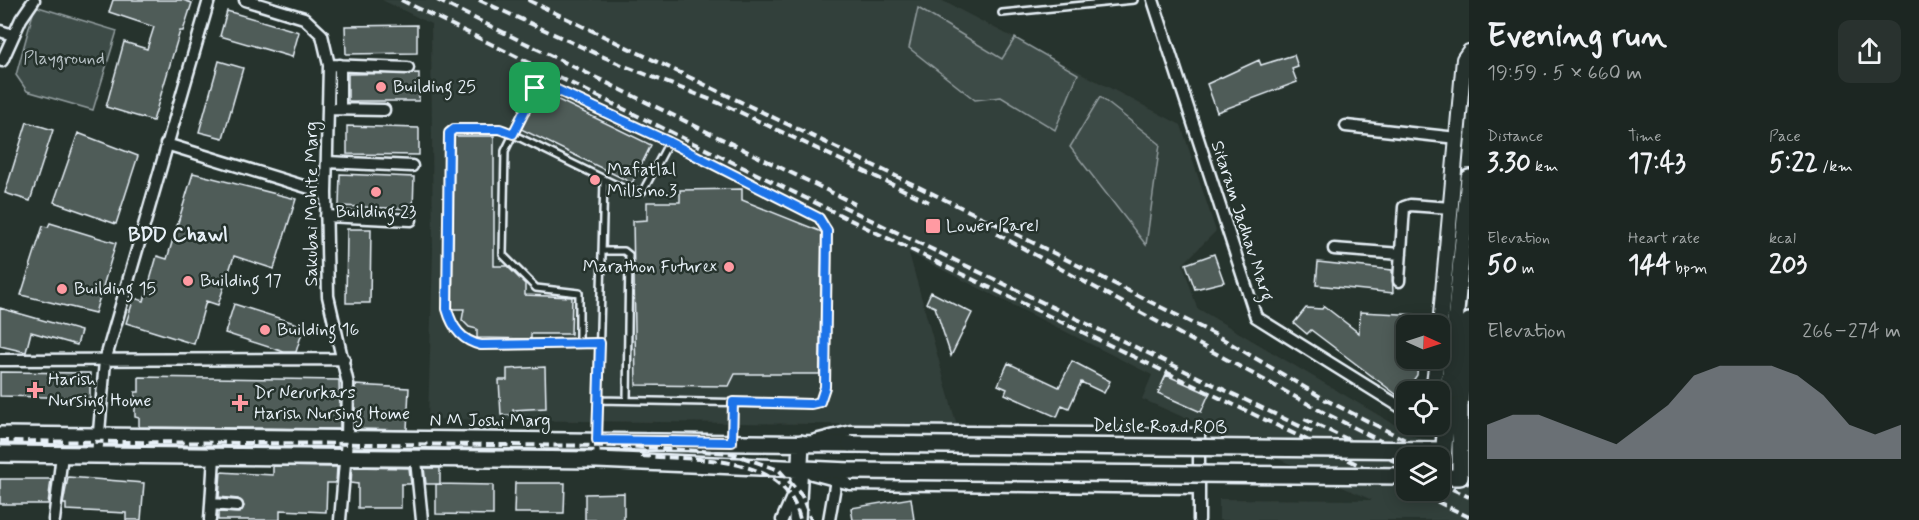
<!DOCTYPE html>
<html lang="en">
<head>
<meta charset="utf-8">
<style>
  :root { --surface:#1c2622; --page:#29322f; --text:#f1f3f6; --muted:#a0a5a5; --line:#3a4340; --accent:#8c9099 }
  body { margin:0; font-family:Mynerve,sans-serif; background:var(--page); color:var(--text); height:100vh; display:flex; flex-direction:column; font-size:22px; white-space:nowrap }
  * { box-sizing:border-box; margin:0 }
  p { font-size:20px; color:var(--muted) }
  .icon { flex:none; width:33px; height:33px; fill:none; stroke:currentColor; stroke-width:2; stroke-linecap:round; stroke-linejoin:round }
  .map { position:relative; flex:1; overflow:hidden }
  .drawer { display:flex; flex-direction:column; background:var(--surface); width:450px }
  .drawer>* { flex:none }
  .needle { width:39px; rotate:93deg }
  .fabs { position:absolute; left:1396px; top:315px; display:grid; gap:12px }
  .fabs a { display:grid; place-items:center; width:54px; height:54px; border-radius:12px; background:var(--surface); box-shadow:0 3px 15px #0003,0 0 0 2px var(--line); font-size:30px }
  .pin { position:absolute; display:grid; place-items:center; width:51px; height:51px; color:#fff; margin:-26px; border-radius:12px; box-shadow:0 3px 9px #0006 }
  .round { display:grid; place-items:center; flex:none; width:63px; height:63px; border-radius:12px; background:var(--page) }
  .overview { display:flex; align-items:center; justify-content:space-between; height:102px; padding:0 18px }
  h1 { font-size:33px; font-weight:800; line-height:45px }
  .stats { display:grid; grid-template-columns:repeat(3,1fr); gap:9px; height:102px; padding:6px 18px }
  .stats div { display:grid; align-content:center }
  .stats b { font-size:26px; font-weight:800 }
  .stats small { font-size:16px; font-weight:400 }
  .stats p { font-size:16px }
  .chart { height:168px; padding:12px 18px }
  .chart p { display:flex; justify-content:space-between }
  .chart svg { width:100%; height:108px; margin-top:6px; fill:var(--accent); opacity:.7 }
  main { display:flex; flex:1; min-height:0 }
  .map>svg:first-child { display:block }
  .built { fill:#333f3a; fill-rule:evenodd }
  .green { fill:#3e4b47; stroke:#939ea0; stroke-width:1.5 }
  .building { fill:#505c59; stroke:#e8f1f8; stroke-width:1.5 }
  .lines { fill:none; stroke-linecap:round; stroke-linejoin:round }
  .service-casing { stroke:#e8f1f8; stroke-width:10 }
  .minor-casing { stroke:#e8f1f8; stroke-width:15 }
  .tertiary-casing { stroke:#e8f1f8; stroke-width:18 }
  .secondary-casing { stroke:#e8f1f8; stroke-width:20 }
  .service { stroke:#26332d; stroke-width:5 }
  .minor { stroke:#26332d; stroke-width:10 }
  .tertiary { stroke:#26332d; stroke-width:14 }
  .secondary { stroke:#26332d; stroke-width:15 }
  .rail { stroke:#e8f1f8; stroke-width:4; stroke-dasharray:9 4.5; stroke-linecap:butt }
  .secondary-bridge-casing { stroke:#e8f1f8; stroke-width:20; stroke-linecap:butt }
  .secondary-bridge { stroke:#26332d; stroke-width:15 }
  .route-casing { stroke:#fff; stroke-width:12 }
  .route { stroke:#1a73e8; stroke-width:8 }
  .poi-dot { fill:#ff9aa2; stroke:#26332d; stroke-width:2 }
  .labels { text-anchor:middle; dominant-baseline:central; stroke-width:5; stroke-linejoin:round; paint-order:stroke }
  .park-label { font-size:18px; fill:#b5bfc3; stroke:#26332d }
  .poi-label { font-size:18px; fill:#e8f1f8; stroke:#26332d; text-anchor:start }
  .street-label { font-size:18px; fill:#e8f1f8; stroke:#26332d }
  .neighbourhood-label { font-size:20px; font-weight:bold; fill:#e8f1f8; stroke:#26332d }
</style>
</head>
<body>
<main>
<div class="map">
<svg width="1469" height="520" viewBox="0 0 1469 520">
  <rect width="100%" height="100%" fill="#26332d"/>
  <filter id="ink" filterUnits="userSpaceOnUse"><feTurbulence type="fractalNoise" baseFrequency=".0167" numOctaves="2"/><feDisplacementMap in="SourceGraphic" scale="12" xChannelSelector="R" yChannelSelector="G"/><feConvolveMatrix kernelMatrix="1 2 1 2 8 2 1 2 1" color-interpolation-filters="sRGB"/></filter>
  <g filter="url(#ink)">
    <!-- built -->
    <path class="built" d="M382,0h559l240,125 35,106 -33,33 14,44 217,128 55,26v58h-250v-21l153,1 -230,-101 10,-24 -243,-122 48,173 -529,-7 5,-167 -2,-228zM1407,458h33v32h-33z"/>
    <!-- green -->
    <path class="green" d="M35,6l82,25 -24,79 -66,-19 -11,-16z
      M918,8l84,51 13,-21 63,36 -23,56 -54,-33 -26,3 -66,-52z
      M1100,97l60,47 -14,101 -76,-98z"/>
    <!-- building -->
    <path class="building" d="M113,0h70l9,3 -9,28h-3l-27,90 -47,-14 18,-65 23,7 7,-22 -45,-15z
      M227,11l72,21 -7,25 -72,-21z
      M417,25v28l-71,1 -1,-28z
      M1294,55l4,12 -6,2 5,13 -80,30 -10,-28 52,-24 2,5z
      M219,61l24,7 -20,70 -24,-6z
      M419,73v28h-71v-27z
      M540,91l111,54 -19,38 -111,-54z
      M27,122l26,8 -23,71 -25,-8z
      M347,126l72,2v27l-72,-1z
      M78,133l60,23 -22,68 -62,-22z
      M454,136h40v130h13l18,18v11l47,2 -1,37h-40v5l-54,-1v-9l-8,-2 -7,-7 2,-11h-12z
      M193,173l103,26 -22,70 -40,-13 -16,49 -12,-4 -12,43 -68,-21 8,-25 10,3 13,-45 10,3z
      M340,174l74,3 -1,32 -74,-3z
      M742,189v11l80,32 -2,142h-85l-6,12 -93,-1 -3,-164 14,-1v-18h33v-12z
      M50,223l66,20 -21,70 -74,-18 22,-69 5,1z
      M347,229h24l-1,74h-24z
      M1214,254l10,28 -29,7 -9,-25z
      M1318,262l74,8 1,23 -77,-8z
      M931,292l41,21 -21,43 -16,-49 -9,-4z
      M234,304l70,22 -8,26h-12l-59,-19z
      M1324,306l35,27 1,-21 61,3 -1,11h-13v32h11l-1,17 -16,23 -90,-68 -4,4 -13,-11 12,-15 16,1z
      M0,308l81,23 -4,14 -46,-13 -5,20 -26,-6z
      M1072,361l38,20 -6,12 -23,-11 -12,26 -7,-3 -5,12 -52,-23 2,-5 -9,-4 10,-22 51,24z
      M545,367l1,41 -33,2 1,5h-13l-2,-35h8v-11z
      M0,372l90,1v25l-90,-2z
      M1166,375l43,19 -8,18 -43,-19z
      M139,377l200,3 1,49 -201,-2v-9l-4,-1v-25h4z
      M355,385l54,3 -2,42 -52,-1z
      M273,466l64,1 -1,16h-9l-1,29 -46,-2v10h-62v-8l22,1 4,-7 -6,-7 -19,-2 2,-25 52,3z
      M352,467l57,1 2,16h-10v24h-43v-24l-7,-1z
      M424,468h16v16h-14z
      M68,477l76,6 -3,37h-15v-7l-60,-3v-6h-3z
      M0,479h51l-3,25h-48z
      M515,483h50l-1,30h-50z
      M436,484l57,1v30l-57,-1z
      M624,493v27h-39v-26z
      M911,498l3,22h-61l-2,-12z"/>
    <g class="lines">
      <defs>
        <path id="service" d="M1002,13l132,-13
          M602,251h22l5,4 -2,144
          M579,343v-50l-43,-5 -33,-33 2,-104 32,-65 7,-2 125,58
          M600,343l-119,2c-20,-4 -29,-18 -34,-36l2,-176 5,-4 50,1 100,49
          M732,442l1,-40
          M597,459v-19l7,-261 25,12h14l26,-49 150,76 8,13 -2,156 -5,15 -9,2 -213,-4"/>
        <path id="minor" d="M245,0l59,18 18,17 7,30 -3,128 2,103 20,88 -1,56 -7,80
          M1153,0l103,317 151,94
          M0,31l13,4
          M2,61l19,-42 13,-19
          M329,65l79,3
          M328,109l56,1
          M340,109v-44
          M1346,126l111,12
          M166,144l160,49
          M327,162l85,4
          M326,216l85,4
          M1334,249l67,5
          M1399,281l5,-74 6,-2 41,3
          M0,360l344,-1
          M815,440l36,-9 348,3v86
          M97,456l8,-95 104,-361
          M416,460l6,60
          M812,474l38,10 348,4
          M211,504l26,2
          M54,520l8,-65
          M210,520l4,-63
          M782,520l14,-32
          M829,520l7,-40"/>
        <path id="tertiary" d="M1440,326l24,-267 5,-7
          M1433,392l4,-34
          M1430,424l39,5v-4"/>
        <path id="secondary" d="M1447,404l22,-226
          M1460,405l9,-84
          M0,435l850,9
          M0,454l597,6 253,11
          M797,520l4,-77"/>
      </defs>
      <!-- service casing -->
      <use href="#service" class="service-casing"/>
      <!-- minor casing -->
      <use href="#minor" class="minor-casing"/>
      <!-- tertiary casing -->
      <use href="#tertiary" class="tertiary-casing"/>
      <!-- secondary casing -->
      <use href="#secondary" class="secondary-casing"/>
      <!-- service -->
      <use href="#service" class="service"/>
      <!-- minor -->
      <use href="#minor" class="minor"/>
      <!-- tertiary -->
      <use href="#tertiary" class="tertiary"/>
      <!-- secondary -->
      <use href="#secondary" class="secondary"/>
      <!-- rail -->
      <path class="rail" d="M401,0l523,256 483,232
        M437,0l418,204
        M479,0l138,63 112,44 200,95
        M528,0l472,226 216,109 110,65 143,72
        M842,206l470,226
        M997,234l324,177 93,47
        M1304,419l103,48
        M0,441l625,5 106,7 48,17 23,26 9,24
        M641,456c52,4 145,-4 159,64
        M1440,470l29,14
        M1440,483l29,14
        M1413,490l56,27"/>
      <defs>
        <path id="secondary-bridge" d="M850,444l592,6
          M850,471l557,5
          M1440,477h20v-72
          M1442,477l5,-73"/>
      </defs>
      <!-- secondary-bridge casing -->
      <use href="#secondary-bridge" class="secondary-bridge-casing"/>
      <!-- secondary-bridge -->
      <use href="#secondary-bridge" class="secondary-bridge"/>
    </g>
  </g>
  <g class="lines" filter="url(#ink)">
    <defs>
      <path id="route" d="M544,84l125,58 150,76 8,13 -2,156 -5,15 -9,2 -78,-2 -1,40 -135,-2 3,-97 -119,2c-20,-4 -29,-18 -34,-36l2,-176 5,-4h46l13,5 24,-48z"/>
    </defs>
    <!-- route casing -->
    <use href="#route" class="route-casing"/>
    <!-- route -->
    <use href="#route" class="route"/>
  </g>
  <!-- markers -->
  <g class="poi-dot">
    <circle cx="381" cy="87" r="6"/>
    <circle cx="595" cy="180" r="6"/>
    <circle cx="376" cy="192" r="6"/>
    <rect x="925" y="218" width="16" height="16" rx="3"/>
    <circle cx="729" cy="267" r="6"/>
    <circle cx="188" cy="281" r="6"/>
    <circle cx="62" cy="289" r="6"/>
    <circle cx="265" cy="330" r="6"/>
    <path d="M32 381h6v6h6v6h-6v6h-6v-6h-6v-6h6z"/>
    <path d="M237 394h6v6h6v6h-6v6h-6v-6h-6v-6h6z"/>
  </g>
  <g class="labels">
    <!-- park labels -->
    <g class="park-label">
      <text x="64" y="59">Playground</text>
    </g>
    <!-- poi labels -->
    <g class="poi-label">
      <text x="393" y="87">Building 25</text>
      <text x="607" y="170">Mafatlal<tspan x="607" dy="21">Mills no.3</tspan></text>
      <text x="376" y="212" text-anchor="middle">Building 23</text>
      <text x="946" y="226">Lower Parel</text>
      <text x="717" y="267" text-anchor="end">Marathon Futurex</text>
      <text x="200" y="281">Building 17</text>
      <text x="74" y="289">Building 15</text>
      <text x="277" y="330">Building 16</text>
      <text x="48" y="380">Harish<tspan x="48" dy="21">Nursing Home</tspan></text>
      <text x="254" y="393">Dr Nerurkars<tspan x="254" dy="21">Harish Nursing Home</tspan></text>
    </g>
    <!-- street labels -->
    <g class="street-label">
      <text transform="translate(312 204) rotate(-90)">Sakubai Mohite Marg</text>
      <text transform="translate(1242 221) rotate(72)">Sitaram Jadhav Marg</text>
      <text x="490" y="421">N M Joshi Marg</text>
      <text transform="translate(1160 427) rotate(1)">Delisle Road ROB</text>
    </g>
    <!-- neighbourhood labels -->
    <g class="neighbourhood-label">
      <text x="178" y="235">BDD Chawl</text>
    </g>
  </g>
</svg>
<div class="fabs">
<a><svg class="needle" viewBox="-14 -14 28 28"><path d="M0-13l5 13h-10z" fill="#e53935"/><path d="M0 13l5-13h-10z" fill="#a0a5a5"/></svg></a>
<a><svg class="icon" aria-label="locate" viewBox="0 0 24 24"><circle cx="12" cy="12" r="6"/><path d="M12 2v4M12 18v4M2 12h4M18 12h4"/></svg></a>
<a><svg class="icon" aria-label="layers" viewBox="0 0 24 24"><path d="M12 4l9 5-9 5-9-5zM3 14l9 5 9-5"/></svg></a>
</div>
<div class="pin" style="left:535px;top:88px;background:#1e9e55"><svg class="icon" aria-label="arrive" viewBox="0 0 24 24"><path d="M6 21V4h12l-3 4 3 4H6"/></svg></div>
</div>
<section class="drawer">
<div class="overview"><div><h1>Evening run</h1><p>19:59 · 5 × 660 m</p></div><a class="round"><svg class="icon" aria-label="share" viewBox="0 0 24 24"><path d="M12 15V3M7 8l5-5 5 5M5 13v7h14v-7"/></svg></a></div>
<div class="stats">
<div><p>Distance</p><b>3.30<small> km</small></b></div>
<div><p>Time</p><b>17:43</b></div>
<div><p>Pace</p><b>5:22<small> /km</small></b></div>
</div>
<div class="stats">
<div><p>Elevation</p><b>50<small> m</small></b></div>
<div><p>Heart rate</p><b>144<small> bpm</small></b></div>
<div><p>kcal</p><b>203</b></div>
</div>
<div class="chart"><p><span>Elevation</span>266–274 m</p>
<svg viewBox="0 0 160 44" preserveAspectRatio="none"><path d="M0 44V30L10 26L20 26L30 30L40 34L50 38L60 30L70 22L80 10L90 6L100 6L110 6L120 10L130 18L140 30L150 34L160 30V44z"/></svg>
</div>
</section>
</main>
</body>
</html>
